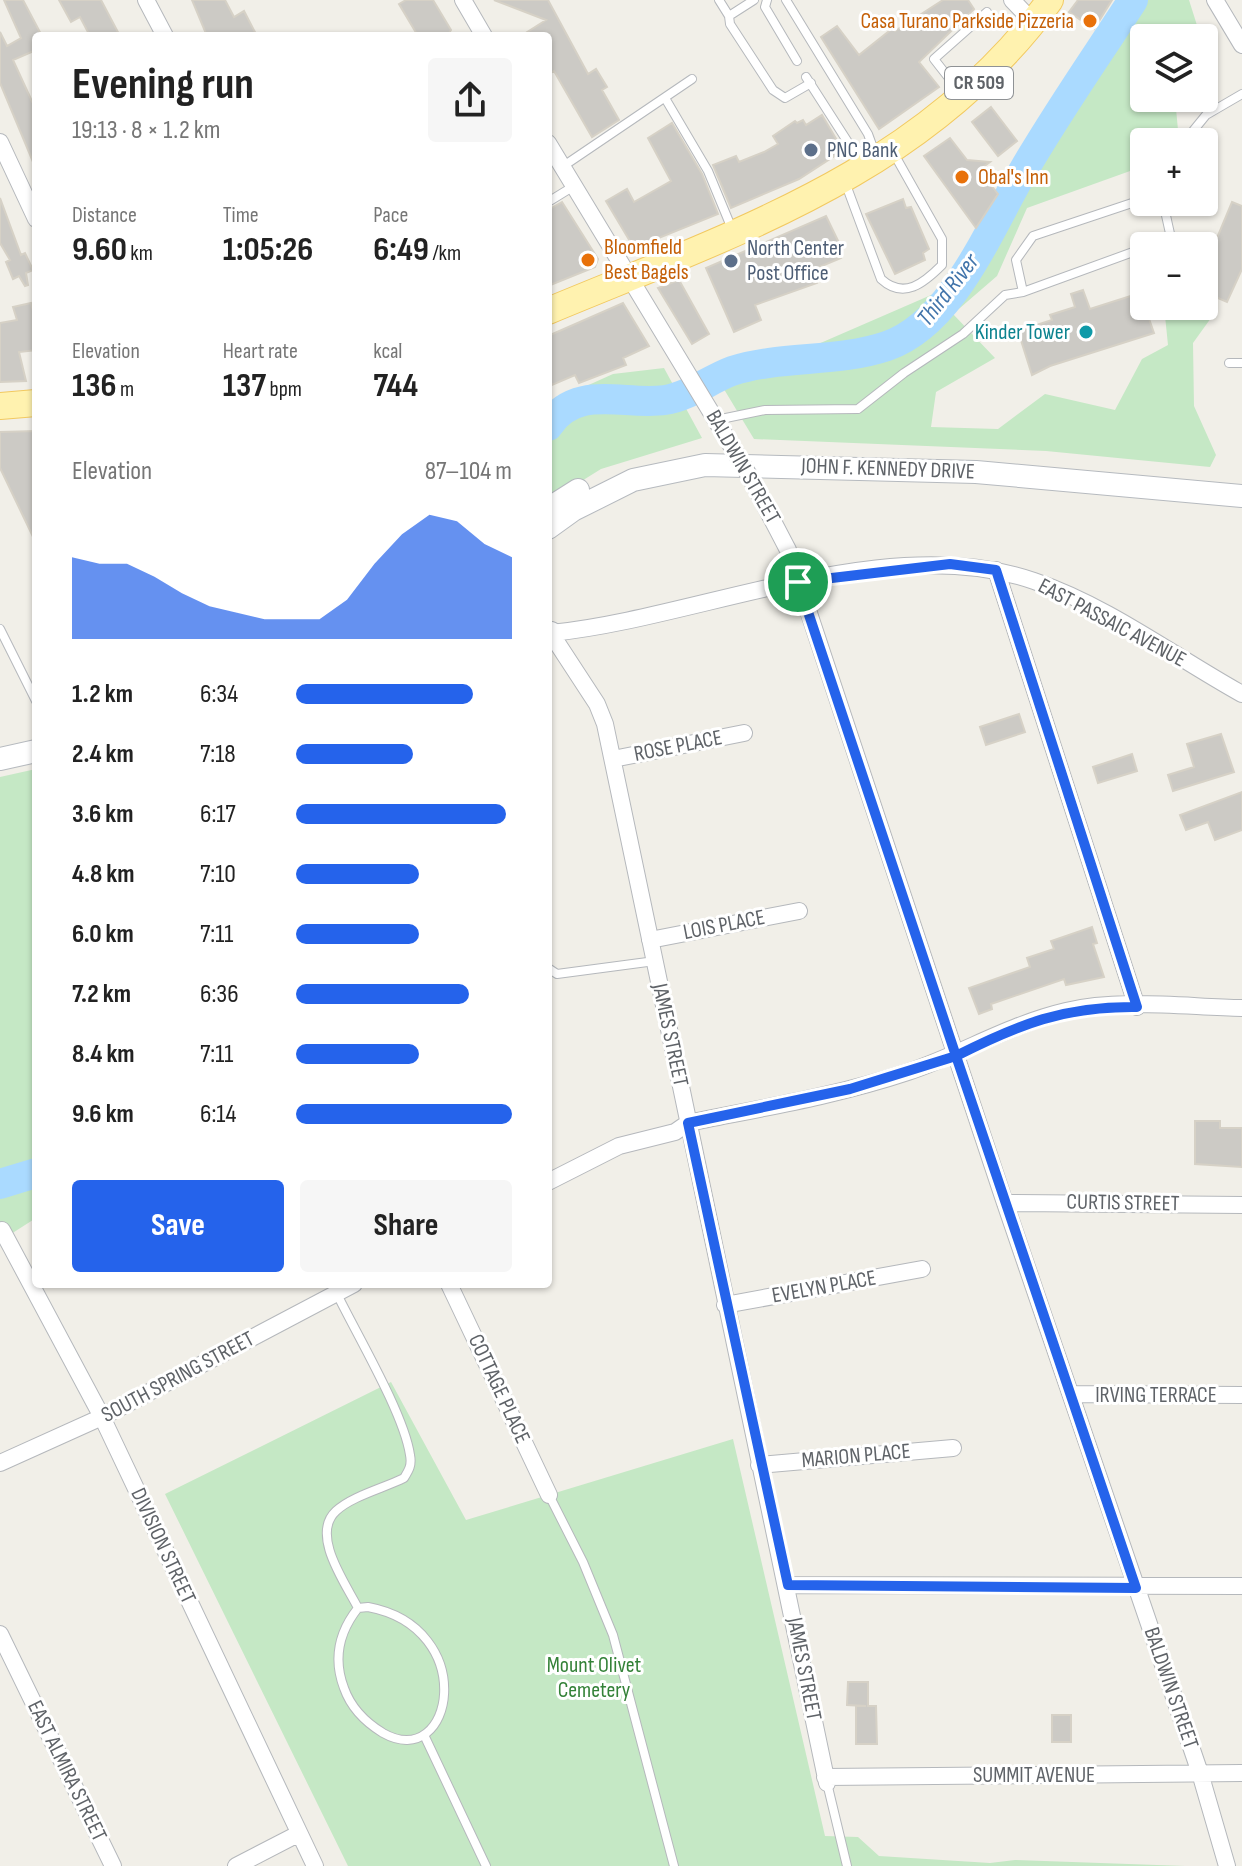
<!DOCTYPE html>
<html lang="en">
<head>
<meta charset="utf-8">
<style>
  :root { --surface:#fff; --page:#f6f6f6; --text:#222; --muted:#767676; --accent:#2563eb }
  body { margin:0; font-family:"Sofia Sans Condensed",sans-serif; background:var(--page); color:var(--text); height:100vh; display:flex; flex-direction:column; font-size:30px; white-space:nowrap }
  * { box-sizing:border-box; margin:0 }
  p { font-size:26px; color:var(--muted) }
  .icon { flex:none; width:44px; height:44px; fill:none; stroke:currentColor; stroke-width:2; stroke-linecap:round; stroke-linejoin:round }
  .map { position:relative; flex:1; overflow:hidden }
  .details { position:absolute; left:32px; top:32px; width:520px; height:1256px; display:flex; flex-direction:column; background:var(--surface); border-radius:8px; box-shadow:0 2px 6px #0004 }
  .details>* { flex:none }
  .tools { position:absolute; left:1130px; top:24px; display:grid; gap:16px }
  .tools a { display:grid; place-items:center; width:88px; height:88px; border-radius:8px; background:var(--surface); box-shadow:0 2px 6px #0004; font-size:40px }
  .pin { position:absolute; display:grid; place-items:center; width:68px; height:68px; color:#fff; margin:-34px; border:4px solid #fff; border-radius:50%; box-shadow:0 2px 8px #0007 }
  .round { display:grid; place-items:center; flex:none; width:84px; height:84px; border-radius:8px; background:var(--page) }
  .head { display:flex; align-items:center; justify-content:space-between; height:136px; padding:0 40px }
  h1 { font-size:44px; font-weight:700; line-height:60px }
  .metrics { display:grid; grid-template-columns:repeat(3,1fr); gap:12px; height:136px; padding:8px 40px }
  .metrics div { display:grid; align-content:center }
  .metrics b { font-size:34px; font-weight:700 }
  .metrics small { font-size:22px; font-weight:400 }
  .metrics p { font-size:22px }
  .chart { height:224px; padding:16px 40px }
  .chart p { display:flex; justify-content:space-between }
  .chart svg { width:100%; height:144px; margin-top:8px; fill:var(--accent); opacity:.7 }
  .primary-button { display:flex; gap:16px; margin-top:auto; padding:16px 40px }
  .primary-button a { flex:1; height:92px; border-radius:8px; background:var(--accent); color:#fff; font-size:32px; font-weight:700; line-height:92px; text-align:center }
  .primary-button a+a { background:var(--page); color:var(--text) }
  ul { padding:0 40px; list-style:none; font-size:26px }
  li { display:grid; grid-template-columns:128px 96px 1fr; align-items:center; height:60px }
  li i { height:20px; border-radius:10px; background:var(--accent) }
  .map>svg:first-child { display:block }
  .green { fill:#c5e8c5 }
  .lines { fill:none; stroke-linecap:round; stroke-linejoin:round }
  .river { stroke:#aadaff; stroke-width:30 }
  .building { fill:#cccac5; stroke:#d6d1c6; stroke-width:2 }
  .lane-casing { stroke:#b5b8bc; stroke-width:10 }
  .street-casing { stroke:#b5b8bc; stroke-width:18 }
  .secondary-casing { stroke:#b6babf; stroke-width:24 }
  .primary-casing { stroke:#f2c960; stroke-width:28 }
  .lane { stroke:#fff; stroke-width:8 }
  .street { stroke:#fff; stroke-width:16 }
  .secondary { stroke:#fff; stroke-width:22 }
  .primary { stroke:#fff2af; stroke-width:26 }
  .street-bridge-casing { stroke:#b5b8bc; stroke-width:18; stroke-linecap:butt }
  .street-bridge { stroke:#fff; stroke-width:16 }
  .route-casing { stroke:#fff; stroke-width:16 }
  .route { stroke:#2563eb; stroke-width:10 }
  .food-dot { fill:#e8710a; stroke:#fff; stroke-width:3 }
  .service-dot { fill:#5c6f8a; stroke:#fff; stroke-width:3 }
  .culture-dot { fill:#0f9aa8; stroke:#fff; stroke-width:3 }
  .labels { text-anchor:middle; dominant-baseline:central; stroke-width:6; stroke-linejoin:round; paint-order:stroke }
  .shield { fill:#fff; stroke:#8f9295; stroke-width:2 }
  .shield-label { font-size:20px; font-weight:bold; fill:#5f6368 }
  .food-label { font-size:22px; fill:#c56008; stroke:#fff; text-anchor:start }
  .service-label { font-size:22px; fill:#4e5e75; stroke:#fff; text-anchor:start }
  .culture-label { font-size:22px; fill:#0d838f; stroke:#fff; text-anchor:end }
  .street-label { font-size:22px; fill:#5f6368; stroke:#fff }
  .park-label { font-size:22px; fill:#348238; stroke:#fff }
  .water-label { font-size:24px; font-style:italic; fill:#4174aa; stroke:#fff }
</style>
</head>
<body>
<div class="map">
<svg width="1242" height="1866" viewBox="0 0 1242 1866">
  <rect width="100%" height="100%" fill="#f1efe8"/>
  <!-- green -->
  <path class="green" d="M1125,0h64l12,38h-57v60h31l3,32 -10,12h-24v24l-117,42 -30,68 -44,38 42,44 -59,34 -5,35 67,2 47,-35 70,16 27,-51 26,-14 -4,-39h40v-4l12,9 -23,32 1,63 22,49 -6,12 -164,-16 -292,-12 -41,-68 96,-23 129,-56 68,-102z
    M664,368l38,70 -101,31 -53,33v-95l5,-6 60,-27z
    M36,769v449l-36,23v-464z
    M391,1382l75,138 267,-81 92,397 33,1 21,19 111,7 25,-3 170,6h-837l-183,-372z"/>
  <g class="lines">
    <!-- river -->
    <path class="river" d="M548,426c28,-43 76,-20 117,-26 23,-3 45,-21 67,-29 50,-16 105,-8 155,-25 66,-23 102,-117 135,-173 34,-59 74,-116 111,-173
      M0,1184l36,-11"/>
  </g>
  <!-- building -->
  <path class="building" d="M4,0h19l19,36h-6v14l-23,10 23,50v59l-36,-86v-51l7,14 14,-8z
    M59,0h42l19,36h-30l-10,-19 -9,5z
    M192,0h33l9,17 10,-6 13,25h-50z
    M406,0h27l18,30 -4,6h-29l-19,-32z
    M494,0h54l40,74 8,-5 11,18 -5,3 17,30 -27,17 -38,-66 -6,4v-39h-27l25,-16z
    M943,0h25l6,9 -55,53 20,25 -60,42 -58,-92 16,-11 22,29 34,-27 2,3z
    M1078,0h34l-18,29 -25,-17z
    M991,107l26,34 -19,15 -26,-34z
    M822,115l19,32 -2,6 -40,26 -68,29 -18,-43 23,-9 3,6 25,-10 14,-8 -5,-8 22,-15 2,2 6,-3 3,5z
    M672,123l30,51 16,40 -84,34 -28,-47 21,-12 7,13 37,-21 -23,-43z
    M950,138l17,22 23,2 -11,8 19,24 -22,34 -52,-72z
    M0,198l21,57 4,-2 8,17 -7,3 2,12 -3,1 -6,-10 -6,3 -7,-17 4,-2 -10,-17z
    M903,199l3,9 5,-1 18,42 -6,4 2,7 -30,14 -29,-60z
    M562,202l36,57 -3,8 -47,19v-76z
    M1232,202l10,4v63l-15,33 -23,-10v-23z
    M826,216l16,33 -4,3 3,6 -29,12 5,13 -62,22 6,15 -27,12 -28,-64z
    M679,280l30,54 -17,10 -34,-56z
    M1083,290l7,19 50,-16 14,40 -104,33 -18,9 -14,-44 34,-11 -2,-5 25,-8 -4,-13z
    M31,303l5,20v27l-17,2 7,29 -26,1v-59l17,-3 -4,-13z
    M623,303l26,43 -26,12 3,7 -47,18 -4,-8 -23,10 -4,-10v-39z
    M36,431v112l-36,-75v-36z
    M1019,714l6,18 -39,13 -6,-18z
    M1221,734l13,38 -61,19 -5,-16 26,-8 -7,-23z
    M1132,754l5,17 -39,12 -5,-16z
    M1242,792v38l-27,10 -7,-18 -22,8 -6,-15z
    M1092,927l5,16 -4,1 11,33 -38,8 -2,-6 -73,25 1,5 -13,5 -10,-26 61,-21 -3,-9 27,-9 -3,-8z
    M1195,1121h25v7h22v39l-47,-3z
    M848,1682h20v24h8l1,38h-21v-38h10l-19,-1z
    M1052,1715h19v27h-19z"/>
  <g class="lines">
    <defs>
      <path id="lane" d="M719,0l10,16 25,-16
        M767,0l-2,7 32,54
        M786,0l82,134 8,22
        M729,16l1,8 43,66 12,8 26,-15
        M806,77l45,70 18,9
        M959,91l-25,-32 53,-47
        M665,98l43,73 24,58
        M1184,142l22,-27 36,-21
        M562,167l130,-88
        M845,182l36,97c23,21 43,4 61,-14v-26l-49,-87
        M1144,199l-111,37 -17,24 7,32 121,-44
        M548,202l26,-16
        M1148,246l23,-8 -8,-36
        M1229,363h13
        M716,420l49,-10 93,-1 46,-36 59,-39 42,-39 18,-3
        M0,629l36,72
        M548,968l9,6 98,-13
        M337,1294c20,41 67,120 73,161 2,10 -1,15 -6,23 -20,10 -52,18 -68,33 -26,24 10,73 22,97
        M549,1495l34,67 30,73 61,231
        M368,1607c112,21 86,166 15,126 -18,-11 -32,-25 -39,-45 -11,-29 -5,-56 14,-80z
        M425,1737l61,129
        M827,1783l20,83"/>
      <path id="street" d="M146,0l19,36
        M463,0l21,36
        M1012,0l21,22
        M1215,0l27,45
        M0,142l36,77
        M548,143l172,284
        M750,477l38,73 217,653 195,570 27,93
        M996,570l141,437
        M548,629l49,75 8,20 222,1059
        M551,633c149,-15 337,-103 483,-52 74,25 141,76 208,113
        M613,759l131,-26
        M650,940l149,-29
        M548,1182l71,-36 56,-14 13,-9c74,-15 148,-27 220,-51 54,-18 102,-48 158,-61 55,-13 120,-4 176,-3
        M1005,1203l237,2
        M2,1230l100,187 213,449
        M449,1284l100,211
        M725,1305l197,-36
        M1071,1394l171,1
        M0,1463l102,-46 252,-133
        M759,1465l194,-17
        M788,1585l454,1
        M0,1634l113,232
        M825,1777l417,-4
        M236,1866l62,-32"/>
      <path id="secondary" d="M548,509l30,-19
        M548,528l25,-18 60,-30 72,-15 271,7 266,24
        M548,634l3,-1
        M0,759l36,-8"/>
      <path id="primary" d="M548,311c187,-78 378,-140 502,-311
        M0,406l36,-3"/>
    </defs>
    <!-- lane casing -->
    <use href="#lane" class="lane-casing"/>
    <!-- street casing -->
    <use href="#street" class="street-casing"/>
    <!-- secondary casing -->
    <use href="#secondary" class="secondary-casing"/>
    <!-- primary casing -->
    <use href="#primary" class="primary-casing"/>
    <!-- lane -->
    <use href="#lane" class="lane"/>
    <!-- street -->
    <use href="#street" class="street"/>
    <!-- secondary -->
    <use href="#secondary" class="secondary"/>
    <!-- primary -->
    <use href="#primary" class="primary"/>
    <defs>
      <path id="street-bridge" d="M720,427l30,50"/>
    </defs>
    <!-- street-bridge casing -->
    <use href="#street-bridge" class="street-bridge-casing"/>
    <!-- street-bridge -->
    <use href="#street-bridge" class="street-bridge"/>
  </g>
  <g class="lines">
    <defs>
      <path id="route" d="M798,582l158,474 -106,33 -162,34 100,462 348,3 -180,-532c63,-32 109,-50 181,-49l-141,-437 -46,-6 -152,18"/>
    </defs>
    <!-- route casing -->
    <use href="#route" class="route-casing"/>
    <!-- route -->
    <use href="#route" class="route"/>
  </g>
  <!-- markers -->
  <g class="food-dot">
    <circle cx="1090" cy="21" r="8"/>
    <circle cx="962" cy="177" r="8"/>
    <circle cx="588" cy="260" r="8"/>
  </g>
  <g class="service-dot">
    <circle cx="811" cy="150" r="8"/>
    <circle cx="731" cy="261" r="8"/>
  </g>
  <circle class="culture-dot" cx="1086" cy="332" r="8"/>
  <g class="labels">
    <!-- shield labels -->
    <rect class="shield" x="945" y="67" width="68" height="32" rx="6"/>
    <g class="shield-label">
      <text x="979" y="83">CR 509</text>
    </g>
    <!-- food labels -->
    <g class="food-label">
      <text x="1074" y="21" text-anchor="end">Casa Turano Parkside Pizzeria</text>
      <text x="978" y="177">Obal's Inn</text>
      <text x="604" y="247">Bloomfield<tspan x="604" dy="25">Best Bagels</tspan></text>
    </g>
    <!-- service labels -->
    <g class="service-label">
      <text x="827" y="150">PNC Bank</text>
      <text x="747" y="248">North Center<tspan x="747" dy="25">Post Office</tspan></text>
    </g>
    <!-- culture labels -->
    <g class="culture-label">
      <text x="1070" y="332">Kinder Tower</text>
    </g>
    <!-- street labels -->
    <g class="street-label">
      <text transform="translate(743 467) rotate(60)">BALDWIN STREET</text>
      <text transform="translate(888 469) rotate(2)">JOHN F. KENNEDY DRIVE</text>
      <text transform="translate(1112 623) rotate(28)">EAST PASSAIC AVENUE</text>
      <text transform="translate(678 746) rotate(-11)">ROSE PLACE</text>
      <text transform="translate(724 925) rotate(-11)">LOIS PLACE</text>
      <text transform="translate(670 1035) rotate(78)">JAMES STREET</text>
      <text transform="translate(1123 1203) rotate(1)">CURTIS STREET</text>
      <text transform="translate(824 1287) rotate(-10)">EVELYN PLACE</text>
      <text transform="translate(178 1377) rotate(-28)">SOUTH SPRING STREET</text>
      <text transform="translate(499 1389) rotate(65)">COTTAGE PLACE</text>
      <text x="1156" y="1395">IRVING TERRACE</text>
      <text transform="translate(856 1456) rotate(-5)">MARION PLACE</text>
      <text transform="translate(163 1546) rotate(65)">DIVISION STREET</text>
      <text transform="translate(804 1669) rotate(79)">JAMES STREET</text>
      <text transform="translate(1171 1688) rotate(71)">BALDWIN STREET</text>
      <text transform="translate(67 1771) rotate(64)">EAST ALMIRA STREET</text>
      <text x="1034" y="1775">SUMMIT AVENUE</text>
    </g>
    <!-- park labels -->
    <g class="park-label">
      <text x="594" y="1665">Mount Olivet<tspan x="594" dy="25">Cemetery</tspan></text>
    </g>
    <!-- water labels -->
    <g class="water-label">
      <text transform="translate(948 290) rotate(-52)">Third River</text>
    </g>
  </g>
</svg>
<div class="tools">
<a><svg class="icon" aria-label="layers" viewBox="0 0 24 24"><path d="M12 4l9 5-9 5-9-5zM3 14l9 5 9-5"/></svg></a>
<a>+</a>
<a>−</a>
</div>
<div class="pin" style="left:798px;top:582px;background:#1e9e55"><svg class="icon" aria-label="arrive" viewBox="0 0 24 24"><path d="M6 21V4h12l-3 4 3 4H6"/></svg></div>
<section class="details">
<div class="head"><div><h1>Evening run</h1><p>19:13 · 8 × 1.2 km</p></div><a class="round"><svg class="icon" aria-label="share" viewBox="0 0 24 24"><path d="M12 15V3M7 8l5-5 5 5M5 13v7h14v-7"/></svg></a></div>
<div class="metrics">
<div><p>Distance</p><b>9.60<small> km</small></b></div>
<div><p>Time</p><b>1:05:26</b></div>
<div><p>Pace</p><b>6:49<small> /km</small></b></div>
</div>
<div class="metrics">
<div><p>Elevation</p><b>136<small> m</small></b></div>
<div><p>Heart rate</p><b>137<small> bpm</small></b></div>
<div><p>kcal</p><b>744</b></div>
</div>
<div class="chart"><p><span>Elevation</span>87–104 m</p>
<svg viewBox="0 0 160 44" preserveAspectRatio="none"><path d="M0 44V19L10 21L20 21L30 25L40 30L50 34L60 36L70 38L80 38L90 38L100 32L110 21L120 12L130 6L140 8L150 15L160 19V44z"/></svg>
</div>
<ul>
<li><b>1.2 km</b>6:34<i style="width:82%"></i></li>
<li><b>2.4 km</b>7:18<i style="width:54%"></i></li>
<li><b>3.6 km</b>6:17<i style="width:97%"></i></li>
<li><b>4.8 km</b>7:10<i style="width:57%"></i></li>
<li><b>6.0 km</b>7:11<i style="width:57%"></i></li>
<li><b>7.2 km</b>6:36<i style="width:80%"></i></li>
<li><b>8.4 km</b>7:11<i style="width:57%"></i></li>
<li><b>9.6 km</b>6:14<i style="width:100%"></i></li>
</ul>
<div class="primary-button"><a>Save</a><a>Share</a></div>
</section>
</div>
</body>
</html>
